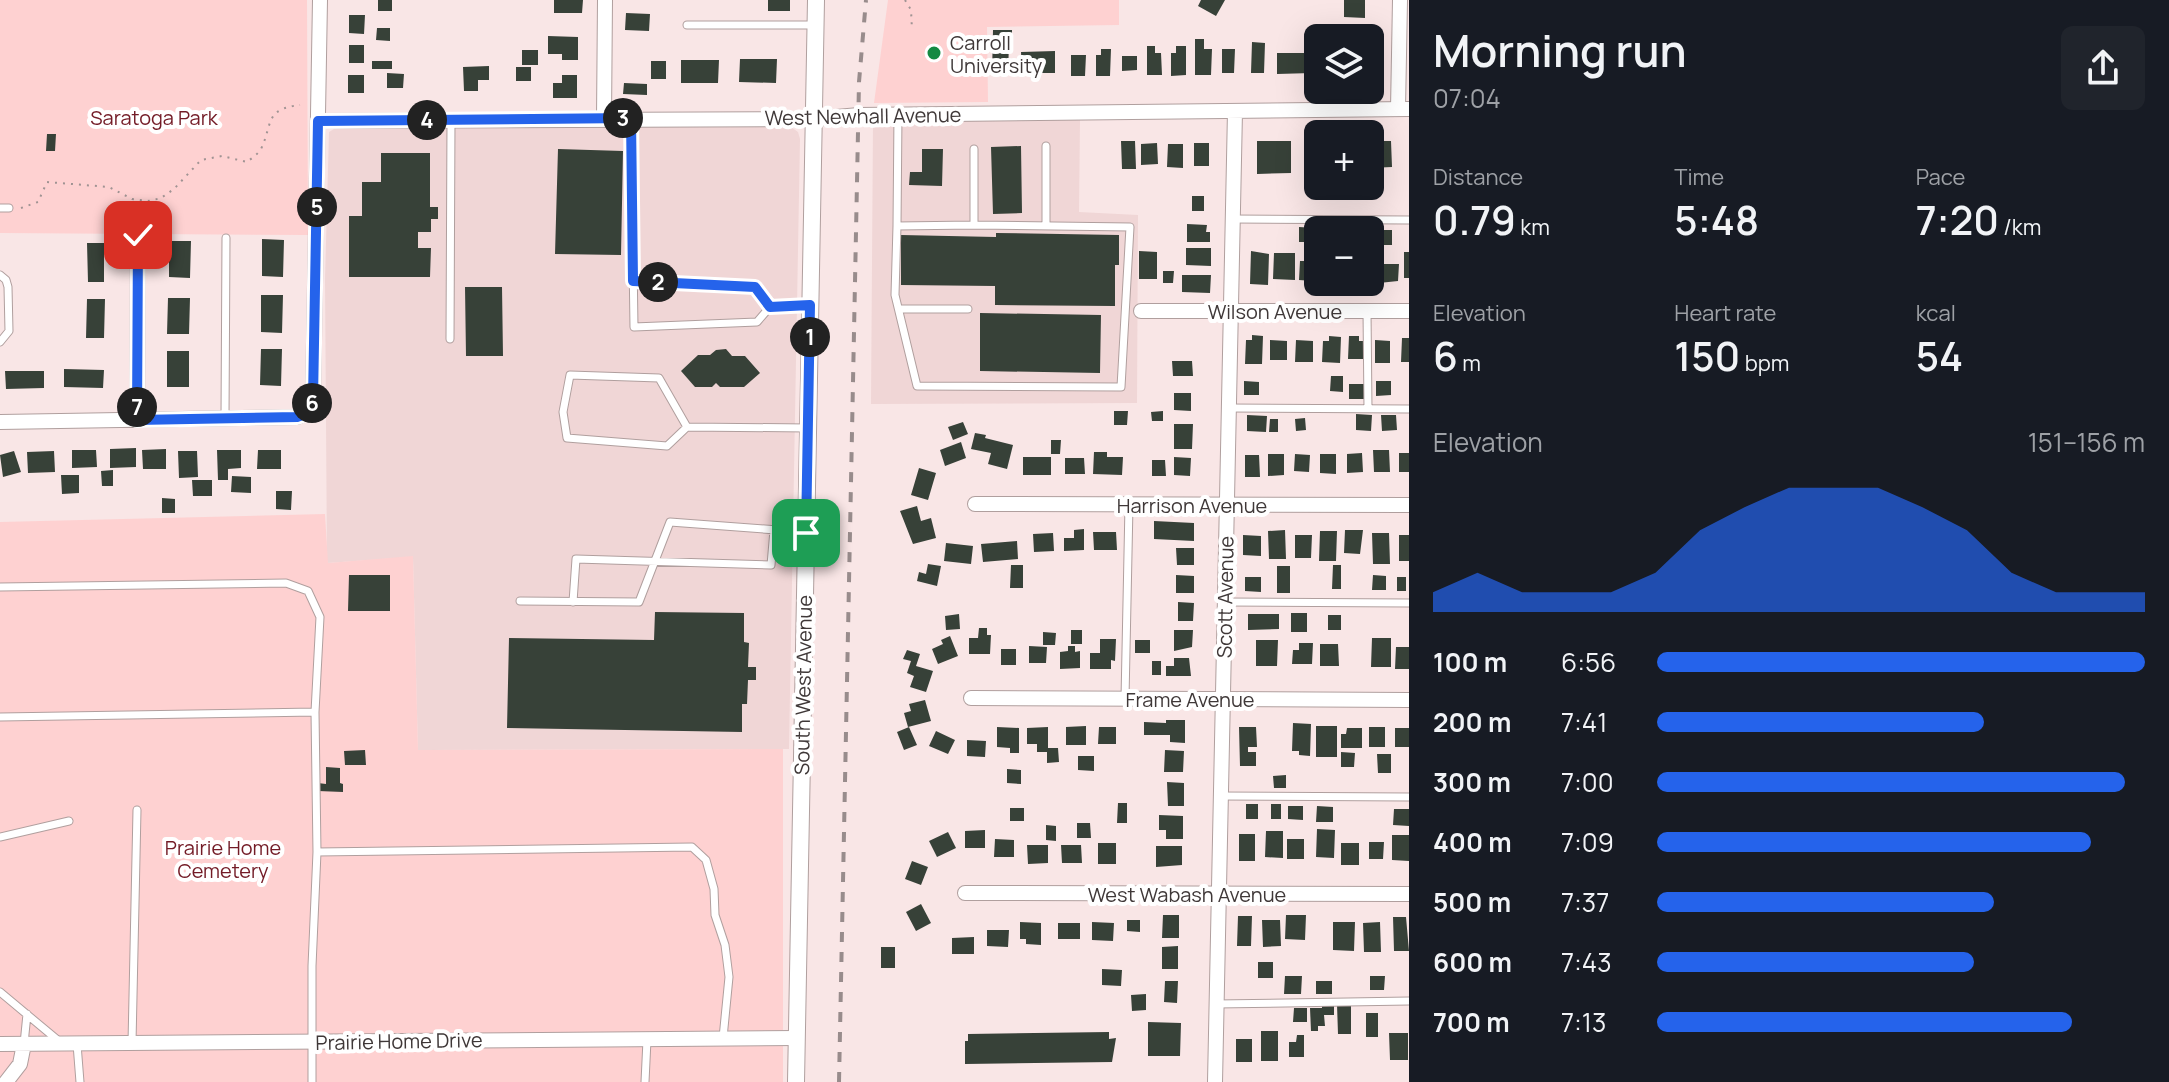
<!DOCTYPE html>
<html lang="en">
<head>
<meta charset="utf-8">
<style>
  :root { --surface:#171b24; --page:#20242c; --text:#f1f3f6; --muted:#9ea1a6; --accent:#2563eb }
  body { margin:0; font-family:Manrope,sans-serif; background:var(--page); color:var(--text); height:100vh; display:flex; flex-direction:column; font-size:30px; white-space:nowrap }
  * { box-sizing:border-box; margin:0 }
  p { font-size:26px; color:var(--muted) }
  .icon { flex:none; width:44px; height:44px; fill:none; stroke:currentColor; stroke-width:2; stroke-linecap:round; stroke-linejoin:round }
  .map { position:relative; flex:1; overflow:hidden }
  .side { display:flex; flex-direction:column; background:var(--surface); width:760px }
  .side>* { flex:none }
  .buttons { position:absolute; left:1304px; top:24px; display:grid; gap:16px }
  .buttons a { display:grid; place-items:center; width:80px; height:80px; border-radius:12px; background:var(--surface); box-shadow:0 8px 32px #0002; font-size:40px }
  .pin { position:absolute; display:grid; place-items:center; width:68px; height:68px; color:#fff; margin:-34px; border-radius:16px; box-shadow:0 4px 12px #0006 }
  .km { position:absolute; width:40px; height:40px; margin:-20px; border-radius:50%; background:#222; color:#fff; font-size:22px; line-height:40px; text-align:center }
  .round { display:grid; place-items:center; flex:none; width:84px; height:84px; border-radius:12px; background:var(--page) }
  .overview { display:flex; align-items:center; justify-content:space-between; height:136px; padding:0 24px }
  h1 { font-size:44px; font-weight:600; line-height:60px }
  .stats { display:grid; grid-template-columns:repeat(3,1fr); gap:12px; height:136px; padding:8px 24px }
  .stats div { display:grid; align-content:center }
  .stats b { font-size:40px; font-weight:600 }
  .stats small { font-size:22px; font-weight:400 }
  .stats p { font-size:22px }
  .chart { height:224px; padding:16px 24px }
  .chart p { display:flex; justify-content:space-between }
  .chart svg { width:100%; height:144px; margin-top:8px; fill:var(--accent); opacity:.7 }
  ul { padding:0 24px; list-style:none; font-size:26px }
  li { display:grid; grid-template-columns:128px 96px 1fr; align-items:center; height:60px }
  li i { height:20px; border-radius:10px; background:var(--accent) }
  main { display:flex; flex:1; min-height:0 }
  .map>svg:first-child { display:block }
  .built { fill:#f0d6d6 }
  .green { fill:#fed1d1 }
  .building { fill:#374138 }
  .lines { fill:none; stroke-linecap:round; stroke-linejoin:round }
  .service-casing { stroke:#b09f9e; stroke-width:9 }
  .minor-casing { stroke:#b09f9e; stroke-width:16 }
  .tertiary-casing { stroke:#b09f9e; stroke-width:18 }
  .path { stroke:#a09393; stroke-width:2; stroke-dasharray:2 6; stroke-linecap:butt }
  .service { stroke:#fff; stroke-width:7 }
  .minor { stroke:#fff; stroke-width:14 }
  .tertiary { stroke:#fff; stroke-width:16 }
  .rail { stroke:#988c8c; stroke-width:4; stroke-dasharray:10 10; stroke-linecap:butt }
  .route-casing { stroke:#fff; stroke-width:16 }
  .route { stroke:#2563eb; stroke-width:10 }
  .poi-dot { fill:#148942; stroke:#fff; stroke-width:3 }
  .labels { text-anchor:middle; dominant-baseline:central; stroke-width:8; stroke-linejoin:round; paint-order:stroke }
  .poi-label { font-size:20px; fill:#3f3838; stroke:#fff; text-anchor:start }
  .street-label { font-size:20px; fill:#3f3838; stroke:#fff }
  .park-label { font-size:20px; fill:#731b26; stroke:#fff }
</style>
</head>
<body>
<main>
<div class="map">
<svg width="1409" height="1082" viewBox="0 0 1409 1082">
  <rect width="100%" height="100%" fill="#f9e6e6"/>
  <!-- built -->
  <path class="built" d="M1080,120l-1,92 59,3 -1,188 -266,1 2,-282z
    M782,126l9,1 7,5 2,7 -11,610 -371,1 -5,-193 -86,6 -2,-284 4,-147 5,-3z"/>
  <!-- green -->
  <path class="green" d="M0,0h307l1,235 -308,-2z
    M888,0h231v25l-132,2 1,75 -114,1z
    M325,514l3,49 85,-7 5,194 365,-1v333h-783v-560z"/>
  <!-- building -->
  <path class="building" d="M378,0h14v11h-14z
    M554,0h29l-1,13h-28z
    M768,0h22v11h-22z
    M1201,0h24l-9,16 -18,-10z
    M1344,0h21v18l-21,-1z
    M626,13l24,1 -1,17 -24,-1z
    M349,15h16l-1,19 -15,-1z
    M377,28h13v13l-14,-1z
    M993,30h19v13h-3l-1,31h-16z
    M548,36l30,1v23h-16v-6h-14z
    M1195,39h9v10h8l-1,26h-16z
    M1252,42l13,1 -1,30h-13z
    M349,45h15v18h-15z
    M1147,46h8v7h6l1,22h-15z
    M1176,46h10v29l-15,1v-23h5z
    M1101,49h10l-1,27h-14v-21h5z
    M1222,49h13l-1,24h-12z
    M522,50h16v15h-16z
    M1055,51v22h-33l-1,-21z
    M1277,53h34l1,20 -35,1z
    M1071,55h15l-1,21h-14z
    M1122,56h15v14l-15,1z
    M740,59h37l-1,24 -37,-1z
    M681,60h38l-1,23h-37z
    M372,61h20v8h-20z
    M651,61h15v18h-15z
    M489,66v14h-11v11h-14l-1,-24z
    M516,67h15v14h-15z
    M387,73l17,1 -1,14h-16z
    M348,75h16v18h-16z
    M562,75h15v23h-24v-15h9z
    M624,83l23,1v11l-24,-1z
    M47,134h9l-1,17h-9z
    M1121,141h14l1,28h-14z
    M1257,141h34v32l-34,1z
    M1318,141v27h-9v-26z
    M1370,141h21l1,26 -22,1z
    M1157,143l1,21 -17,1v-21z
    M1194,143h15v23h-15z
    M1168,144h15v24l-16,-1z
    M1021,146l1,67 -29,1 -2,-67z
    M558,149l65,2 -2,104 -66,-1z
    M922,149h21l-1,37 -33,-1 1,-13h12z
    M381,153h49v54h8v12h-7v13h-13v16h13l-1,29h-81v-61h13v-34h19z
    M1192,196h12v15h-12z
    M1187,224l20,1 -1,7h4v10h-23z
    M1299,227l16,1 -1,14h-15z
    M1379,230h13v15h-14z
    M996,233l123,2v30h-4v41l-120,-1v-19l-94,-1v-50l95,2z
    M262,239l22,1 -1,37 -21,-1z
    M169,241h22l-1,37 -21,-1z
    M87,243h17v39h-16z
    M1186,248h25v18l-25,-1z
    M1139,251l18,1v27h-18z
    M1251,251l18,3 -1,31 -18,-1z
    M1404,252h5v26h-5z
    M1274,253h21v27l-22,-1z
    M1300,261h14l-1,20 -14,-1z
    M1379,264h20l-1,17 -19,2z
    M1163,271h11l-1,12h-10z
    M1182,275h29l-1,18 -28,-1z
    M465,287h37l1,69h-37z
    M261,295h22l-1,38 -21,-1z
    M168,298h22l-1,36h-22z
    M87,299h18l-1,39h-18z
    M980,313l121,2 -1,58 -120,-2z
    M1252,335l11,1 -1,28h-17l1,-24h6z
    M1329,336l12,1 -1,26 -18,-1 1,-21h6z
    M1349,336h10v5h6v18h-17z
    M1402,338h7v24h-8z
    M1270,340l17,1v19h-17z
    M1296,340l17,1v21h-18z
    M1375,340l15,1v22h-15z
    M261,349h21l-1,37 -21,-1z
    M726,349l6,7h13l15,17 -16,14h-24l-4,-4 -4,4h-17l-14,-16 17,-16h12l6,-5z
    M167,351h22v36h-22z
    M1172,361h20l1,15h-20z
    M64,369l40,1 -1,18 -39,-1z
    M5,371h39v17l-38,1z
    M1331,376h12v16l-13,-1z
    M1244,381l15,1v13h-15z
    M1376,381h15v14l-15,1z
    M1349,384h16v15h-16z
    M1174,393h17v18l-17,-1z
    M1114,411h14l-1,14h-13z
    M1163,411v10h-11l-1,-9z
    M1356,414l16,1 -1,16 -15,-1z
    M1247,415l20,1 -1,16 -19,-1z
    M1381,415h15l1,15 -15,1z
    M1305,418l1,12 -10,1 -1,-12z
    M1270,419h8v13h-9z
    M963,422l5,12 -15,6 -5,-13z
    M1174,424h19l-1,25h-18z
    M975,433l11,2 -1,3 28,7 -6,24 -19,-5 3,-11 -20,-4z
    M1051,440h10l-1,14h-9z
    M961,442l5,16 -21,8 -5,-16z
    M136,448v19l-26,1v-19z
    M166,449v20h-23l-1,-19z
    M72,450h24l1,17 -25,1z
    M217,450h24v18l-13,1v11h-10z
    M258,450h23v19h-24z
    M1373,450h16l1,22h-16z
    M14,451l7,21 -18,5 -3,-22z
    M54,451l1,21 -27,1 -1,-21z
    M178,451h19l1,26 -19,1z
    M1094,452h13v5h16l-1,18 -29,-1z
    M1362,453l1,19 -16,1v-19z
    M1399,453h10v19h-10z
    M1268,454h16v21l-16,1z
    M1295,454l15,1 -1,17 -15,-1z
    M1320,454h16v20l-16,-1z
    M1245,455h14l1,22h-15z
    M1023,457h28v18h-28z
    M1174,457l17,1 -1,18 -16,-1z
    M1065,458h19l1,16h-20z
    M1152,460h13l1,16h-14z
    M919,468l17,5 -8,27 -17,-5z
    M113,470v16h-11l-1,-15z
    M61,475h18v18l-17,1z
    M232,476l19,1v16l-20,-1z
    M192,480h20v16h-19z
    M276,491h16l-1,19 -15,-1z
    M162,498l13,1v14h-13z
    M917,506l4,15 10,-3 5,20 -23,6 -13,-33z
    M1154,521l40,2v18l-40,-2z
    M1084,529v21l-20,1v-13h10v-8z
    M1285,530l1,29h-17l-1,-28z
    M1345,530h18l-3,24 -16,-1z
    M1320,531h17l-1,30h-17z
    M1093,532h23l1,18h-23z
    M1053,533l1,18 -20,1 -1,-18z
    M1372,533h17l1,31h-17z
    M1243,535l18,1v20l-18,-1z
    M1295,535h17l-1,23h-16z
    M1399,535h10v26h-10z
    M1017,541l1,18 -35,3 -2,-18z
    M946,543l27,3 -2,18 -27,-3z
    M1176,548h18v17h-17z
    M928,564l13,2 -4,20 -20,-5 2,-9 7,2z
    M1011,565h12v23h-13z
    M1333,565h8v24h-9z
    M1277,566h13v27h-13z
    M349,575h41v36h-42z
    M1176,575l18,1v17h-18z
    M1373,575l13,1v14h-14z
    M1245,577h16v15l-16,-1z
    M1397,577h9v14h-9z
    M1178,602l16,1 -1,18h-15z
    M655,612l89,1v29l5,1 -1,24h8v13h-8l-1,24h-5v28l-235,-4 2,-90 145,2z
    M1291,613h16v19h-16z
    M959,614l1,15 -14,1 -1,-14z
    M1248,614h31v15l-31,1z
    M1328,615h13v15h-13z
    M979,628h8v7h4l-1,19h-21v-16h9z
    M1071,630h11v14h-11z
    M1174,630h19l-1,17 -18,4z
    M1043,632l13,1 -1,12h-12z
    M950,636l8,20 -20,8 -6,-15 11,-5 -2,-4z
    M1372,638h19v29h-20z
    M1100,639h16l-1,22 -4,-1v9h-21v-16h10z
    M1135,640h15v13h-15z
    M1256,640h22l-1,26h-21z
    M1299,643h14l-1,21h-20l1,-14h6z
    M1320,644h18l1,22h-19z
    M1029,646l18,1 -1,16h-17z
    M1068,646h7v6l5,-1v17l-20,1v-17l8,-1z
    M1396,647h13v22h-14z
    M1001,649h15v16h-15z
    M907,650l13,4 -4,12 17,5 -7,21 -16,-5 4,-11 -7,-3 4,-12 -8,-2z
    M1174,658h15l2,18h-25v-10h8z
    M1152,661h9v14h-9z
    M925,700l6,21 -23,6 -4,-14 7,-2 -2,-7z
    M1166,720h19v23l-15,-1v-7h-26v-13l22,1z
    M1293,723l18,1 -1,32 -11,-1v-4h-7z
    M1086,726v19h-20v-18z
    M1316,726h21v31h-21z
    M909,727l8,18 -13,5 -7,-18z
    M997,727l22,1v25h-9v-5l-13,-1z
    M1048,727v21h10l1,14 -12,1v-11h-10v-8h-10v-16z
    M1099,727h17v17h-18z
    M1239,727h17l1,20h-9v5h8v14h-16z
    M1369,727h16v20h-16z
    M1347,728h15v20h-21v-14h5z
    M1395,728h14v19h-14z
    M936,731l19,9 -7,14 -19,-8z
    M967,740l19,1 -1,16 -18,-1z
    M365,750l1,15h-21l-1,-14z
    M1165,750l19,1 -1,21h-19z
    M1341,752l14,1 -1,14h-13z
    M1377,754h14v19h-13z
    M1078,756h16v15l-16,-1z
    M326,767l14,1v15l3,1v8l-25,-1v-8l8,1z
    M1007,769l14,1v14l-14,-1z
    M1286,775v13h-12l-1,-12z
    M1167,782l17,1v23h-16z
    M1118,803h9v20h-10z
    M1246,804h12v15h-12z
    M1271,804h10v15h-10z
    M1288,806h15v14l-15,-1z
    M1317,806l16,1v15h-17z
    M1010,808h14v13h-14z
    M1394,809h15v17l-16,-1z
    M1159,815l24,1v23h-17v-9h-7z
    M1077,823h13l1,15h-14z
    M1046,825l10,1v15l-10,-1z
    M1317,829l18,1 -1,28 -18,-1z
    M985,830v18h-20v-17z
    M1266,831h17v27l-18,-1z
    M948,832l8,16 -19,9 -8,-16z
    M1239,834h16v27h-16z
    M1392,835h17v26l-17,-1z
    M995,839l19,1v17h-20z
    M1287,839h17v20h-17z
    M1369,842h15l-1,17h-14z
    M1098,843h18v21h-18z
    M1341,843h18v22h-18z
    M1027,845h21v18l-20,1z
    M1061,845h20l1,18h-20z
    M1156,846h26v19l-26,2z
    M912,861l16,6 -7,18 -16,-6z
    M921,904l10,19 -15,8 -10,-19z
    M1163,915h16v23h-17z
    M1286,915h20l-1,25 -20,-1z
    M1238,916h14l-1,30h-14z
    M1393,917h13l3,34h-15z
    M1127,920h13v12l-13,-1z
    M1262,920h18l1,26 -18,1z
    M1020,922l21,1v22l-15,-1v-5h-6z
    M1092,922l22,1 -1,18 -21,-1z
    M1333,922h22l-1,29 -21,-1z
    M1380,922l1,30h-17l-1,-29z
    M1058,923h22v16h-22z
    M987,930h22l-1,17 -21,-1z
    M974,937v17h-22v-16z
    M1178,946v23h-16v-22z
    M881,947h14v21h-14z
    M1258,962h15v16h-15z
    M1102,969l20,1 -1,16 -19,-1z
    M1285,976h17l-1,18h-17z
    M1370,976h15l-1,14h-14z
    M1165,981h13l-1,22 -13,-1z
    M1316,981h16v13h-16z
    M1146,994v16l-14,1 -1,-16z
    M1322,1003h12v12h-10l1,11h-7v5h-7l-1,-23h12z
    M1337,1004h14v30h-13z
    M1294,1008h13v14h-14z
    M1366,1013h12v24h-12z
    M1148,1022l33,1 -1,33h-32z
    M1261,1031h17v30h-17z
    M1109,1032v7l7,-1 -4,24 -147,2v-23h3v-7z
    M1389,1033h19v27h-18z
    M1297,1035h7v22h-15v-15h7z
    M1236,1039h16v23h-16z"/>
  <g class="lines">
    <defs>
      <path id="service" d="M687,25h129
        M898,114l-1,112 77,-1v-76
        M631,120l3,207 123,-5 13,-15 40,-2
        M0,208h9
        M1232,219l177,1
        M897,226l-2,69 22,91 204,1 9,-160 -156,-2
        M1046,226v-80
        M0,275l6,5 2,7 1,44 -9,11
        M633,281l122,6 15,20
        M899,309h69
        M1367,311l1,98
        M450,339l1,-218
        M1229,408l180,1
        M225,419l1,-181
        M687,427l-28,-49 -89,-3 -7,37 4,26 100,8 20,-19 121,1
        M0,587l286,-4 22,8 12,26 -5,95 2,140 -5,114v116
        M520,601l119,1 31,-80 134,10
        M573,602l3,-43 195,6 3,-35
        M1225,602l184,1
        M1125,699l4,-194
        M0,717l315,-5
        M1220,796l189,1
        M0,837l69,-16
        M317,852l375,-5 14,13 8,29 1,26 10,30 4,32 -6,61
        M0,992l60,50
        M1216,1004l193,-3
        M132,1043l5,-233
        M24,1044l3,-30
        M77,1044l3,38
        M645,1082l2,-42"/>
      <path id="minor" d="M1398,109l2,-109
        M604,118l1,-118
        M318,121l496,-2 45,-4 550,-6
        M1141,311h268
        M137,420l1,-185
        M0,422l297,-5c10,-4 13,-8 16,-18l7,-399
        M975,504l434,1
        M971,698l438,2
        M965,893l444,1
        M0,1044l797,-6
        M6,1082l14,-18 4,-20
        M1215,1082l20,-971"/>
      <path id="tertiary" d="M796,1082l20,-1082"/>
    </defs>
    <!-- service casing -->
    <use href="#service" class="service-casing"/>
    <!-- minor casing -->
    <use href="#minor" class="minor-casing"/>
    <!-- tertiary casing -->
    <use href="#tertiary" class="tertiary-casing"/>
    <!-- path -->
    <path class="path" d="M905,0l6,10 1,20
      M21,208l17,-6 9,-20 62,5 23,12 17,2 12,-3 13,-9 27,-29 21,-4 25,6c5,-4 11,-8 14,-13 12,-25 3,-40 39,-44"/>
    <!-- service -->
    <use href="#service" class="service"/>
    <!-- minor -->
    <use href="#minor" class="minor"/>
    <!-- tertiary -->
    <use href="#tertiary" class="tertiary"/>
    <!-- rail -->
    <path class="rail" d="M839,1082l20,-1000 7,-82"/>
  </g>
  <g class="lines">
    <defs>
      <path id="route" d="M138,235l-1,185 160,-3 8,-3 8,-15 5,-278 313,-3 2,163 122,6 15,20 40,-2 -4,228"/>
    </defs>
    <!-- route casing -->
    <use href="#route" class="route-casing"/>
    <!-- route -->
    <use href="#route" class="route"/>
  </g>
  <!-- markers -->
  <circle class="poi-dot" cx="934" cy="53" r="8"/>
  <g class="labels">
    <!-- poi labels -->
    <g class="poi-label">
      <text x="950" y="42">Carroll<tspan x="950" dy="23">University</tspan></text>
    </g>
    <!-- street labels -->
    <g class="street-label">
      <text transform="translate(863 116) rotate(-1)">West Newhall Avenue</text>
      <text x="1275" y="311">Wilson Avenue</text>
      <text x="1192" y="505">Harrison Avenue</text>
      <text transform="translate(1225 597) rotate(-89)">Scott Avenue</text>
      <text transform="translate(803 685) rotate(-89)">South West Avenue</text>
      <text x="1190" y="699">Frame Avenue</text>
      <text x="1187" y="894">West Wabash Avenue</text>
      <text transform="translate(399 1041) rotate(-1)">Prairie Home Drive</text>
    </g>
    <!-- park labels -->
    <g class="park-label">
      <text x="154" y="117">Saratoga Park</text>
      <text x="223" y="847">Prairie Home<tspan x="223" dy="23">Cemetery</tspan></text>
    </g>
  </g>
</svg>
<div class="buttons">
<a><svg class="icon" aria-label="layers" viewBox="0 0 24 24"><path d="M12 4l9 5-9 5-9-5zM3 14l9 5 9-5"/></svg></a>
<a>+</a>
<a>−</a>
</div>
<div class="pin" style="left:806px;top:533px;background:#1e9e55"><svg class="icon" aria-label="arrive" viewBox="0 0 24 24"><path d="M6 21V4h12l-3 4 3 4H6"/></svg></div>
<div class="pin" style="left:138px;top:235px;background:#d93025"><svg class="icon" aria-label="check" viewBox="0 0 24 24"><path d="M5 12l5 5 9-10"/></svg></div>
<b class="km" style="left:810px;top:337px">1</b>
<b class="km" style="left:658px;top:282px">2</b>
<b class="km" style="left:623px;top:118px">3</b>
<b class="km" style="left:427px;top:120px">4</b>
<b class="km" style="left:317px;top:207px">5</b>
<b class="km" style="left:312px;top:403px">6</b>
<b class="km" style="left:137px;top:407px">7</b>
</div>
<section class="side">
<div class="overview"><div><h1>Morning run</h1><p>07:04</p></div><a class="round"><svg class="icon" aria-label="share" viewBox="0 0 24 24"><path d="M12 15V3M7 8l5-5 5 5M5 13v7h14v-7"/></svg></a></div>
<div class="stats">
<div><p>Distance</p><b>0.79<small> km</small></b></div>
<div><p>Time</p><b>5:48</b></div>
<div><p>Pace</p><b>7:20<small> /km</small></b></div>
</div>
<div class="stats">
<div><p>Elevation</p><b>6<small> m</small></b></div>
<div><p>Heart rate</p><b>150<small> bpm</small></b></div>
<div><p>kcal</p><b>54</b></div>
</div>
<div class="chart"><p><span>Elevation</span>151–156 m</p>
<svg viewBox="0 0 160 44" preserveAspectRatio="none"><path d="M0 44V38L10 32L20 38L30 38L40 38L50 32L60 19L70 12L80 6L90 6L100 6L110 12L120 19L130 32L140 38L150 38L160 38V44z"/></svg>
</div>
<ul>
<li><b>100 m</b>6:56<i style="width:100%"></i></li>
<li><b>200 m</b>7:41<i style="width:67%"></i></li>
<li><b>300 m</b>7:00<i style="width:96%"></i></li>
<li><b>400 m</b>7:09<i style="width:89%"></i></li>
<li><b>500 m</b>7:37<i style="width:69%"></i></li>
<li><b>600 m</b>7:43<i style="width:65%"></i></li>
<li><b>700 m</b>7:13<i style="width:85%"></i></li>
</ul>
</section>
</main>
</body>
</html>
